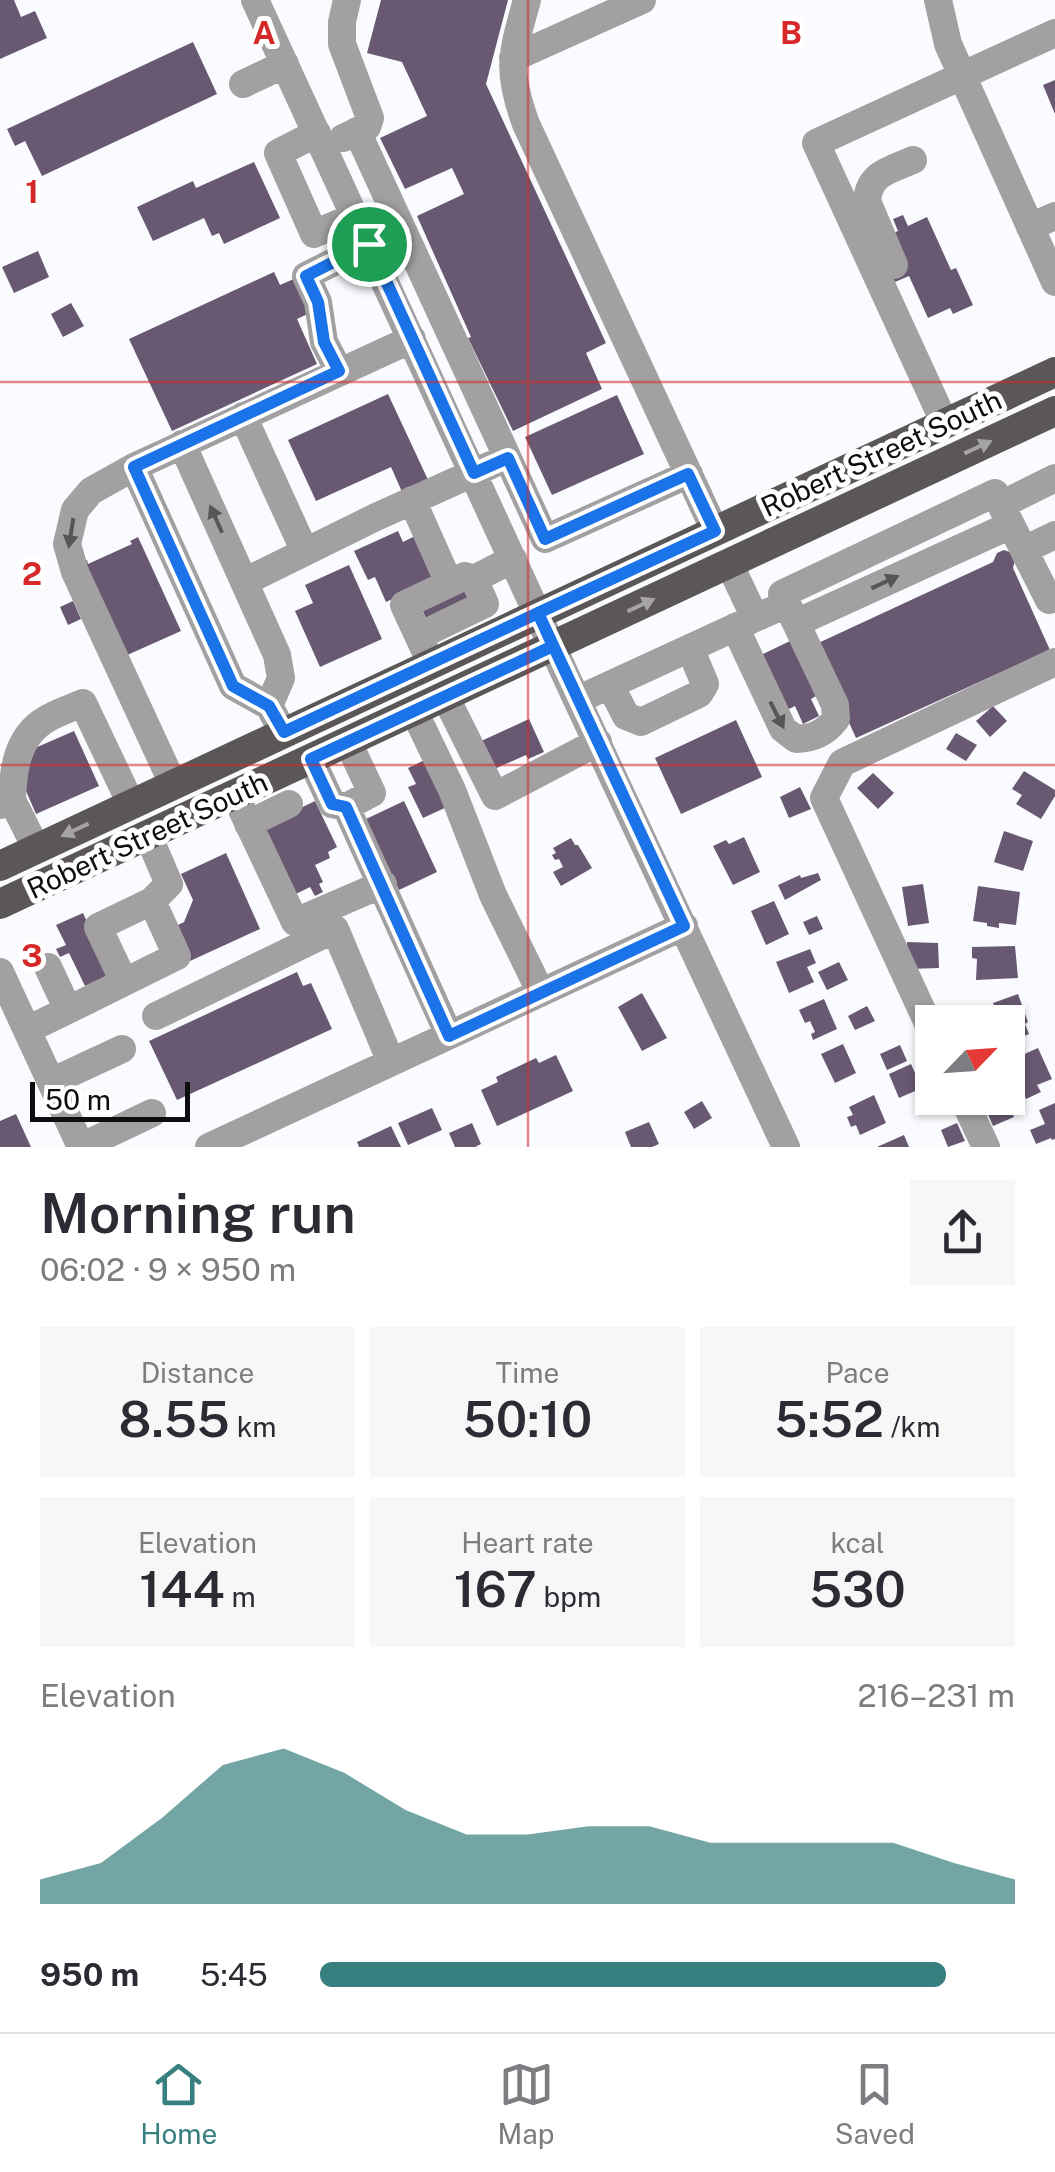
<!DOCTYPE html>
<html lang="en">
<head>
<meta charset="utf-8">
<style>
  :root { --surface:#fff; --page:#f7f7f7; --text:#2b2b33; --muted:#7c7c81; --line:#e1e1e2; --accent:#38807f }
  body { margin:0; font-family:"Public Sans",sans-serif; background:var(--page); color:var(--text); height:100vh; display:flex; flex-direction:column; font-size:38px; white-space:nowrap }
  * { box-sizing:border-box; margin:0 }
  p { font-size:32px; color:var(--muted) }
  .icon { flex:none; width:55px; height:55px; fill:none; stroke:currentColor; stroke-width:2; stroke-linecap:round; stroke-linejoin:round }
  .map { position:relative; height:1147px; overflow:hidden }
  .details { display:flex; flex-direction:column; background:var(--surface); flex:1 }
  .details>* { flex:none }
  .needle { width:65px; rotate:65deg }
  .controls { position:absolute; left:915px; top:1005px; display:grid; gap:20px }
  .controls a { display:grid; place-items:center; width:110px; height:110px; border-radius:0px; background:var(--surface); box-shadow:0 2px 8px #0004; font-size:50px }
  .scale { position:absolute; left:30px; bottom:25px; width:160px; box-sizing:border-box; padding-left:10px; border:5px solid #0c0d0e; border-top:0; font-size:28px; line-height:35px; white-space:nowrap; color:#0c0d0e; -webkit-text-stroke:8px #fff; paint-order:stroke }
  .pin { position:absolute; display:grid; place-items:center; width:85px; height:85px; color:#fff; margin:-42px; border:5px solid #fff; border-radius:50%; box-shadow:0 2px 10px #0007 }
  .round { display:grid; place-items:center; flex:none; width:105px; height:105px; border-radius:0px; background:var(--page) }
  .headline { display:flex; align-items:center; justify-content:space-between; height:170px; padding:0 40px }
  h1 { font-size:55px; font-weight:600; line-height:75px }
  .metrics { display:grid; grid-template-columns:repeat(3,1fr); gap:15px; height:170px; padding:10px 40px }
  .metrics div { display:grid; align-content:center; border-radius:0px; background:var(--page); text-align:center }
  .metrics b { font-size:50px; font-weight:600 }
  .metrics small { font-size:28px; font-weight:400 }
  .metrics p { font-size:28px }
  .chart { height:280px; padding:20px 40px }
  .chart p { display:flex; justify-content:space-between }
  .chart svg { width:100%; height:180px; margin-top:10px; fill:var(--accent); opacity:.7 }
  ul { padding:0 40px; list-style:none; font-size:32px }
  li { display:grid; grid-template-columns:160px 120px 1fr; align-items:center; height:75px }
  li i { height:25px; border-radius:12px; background:var(--accent) }
  .menu { display:flex; justify-content:space-around; align-items:center; height:140px; border-top:2px solid var(--line); background:var(--surface); font-size:28px; color:var(--muted) }
  .menu a { display:grid; justify-items:center; gap:5px }
  .menu .current { color:var(--accent) }
  .map>svg:first-child { display:block }
  .building { fill:#685872 }
  .lines { fill:none; stroke-linecap:round; stroke-linejoin:round }
  .minor { stroke:#a2a0a0; stroke-width:28 }
  .major { stroke:#5b5757; stroke-width:30 }
  .oneway { fill:#a5a3a3 }
  .oneway2 { fill:#575657 }
  .route-casing { stroke:#fff; stroke-width:20 }
  .route { stroke:#1a73e8; stroke-width:12 }
  .grid { fill:none; stroke:#d62828; stroke-width:2.5; stroke-opacity:0.55 }
  .labels { text-anchor:middle; dominant-baseline:central; stroke-width:10; stroke-linejoin:round; paint-order:stroke }
  .street-label { font-size:28px; fill:#0c0d0e; stroke:#fff }
  .grid-label { font-size:32px; text-anchor:middle; font-weight:bold; fill:#d62828; stroke:#fff; stroke-width:10; stroke-linejoin:round; paint-order:stroke }
</style>
</head>
<body>
<div class="map">
<svg width="1055" height="1147" viewBox="0 0 1055 1147">
  <rect width="100%" height="100%" fill="#f9fbff"/>
  <!-- building -->
  <path class="building" d="M0,0h14l7,17 14,-6 12,27 -47,21z
    M381,0h127l-22,84 120,259 -20,10 16,36 -89,42 -45,-93 3,-1 -54,-121 47,-22 -12,-26 -47,21 -25,-51 47,-22 -25,-54 -35,-9z
    M193,42l24,52 -175,82 -17,-35 -10,5 -8,-17z
    M1055,80v34l-12,-29z
    M254,162l26,56 -56,26 -5,-11 -7,3 -8,-18 -51,23 -16,-34 56,-26 3,7z
    M903,215l5,11 19,-9 24,53 5,-2 17,37 -20,9 -3,-6 -22,10 -19,-42 -14,6 -7,-14 1,-33 9,-4 -5,-12z
    M38,251l11,26 -35,16 -12,-26z
    M274,272l6,13 16,-7 16,34 -15,7 20,45 -145,67 -43,-92z
    M71,303l13,23 -21,11 -12,-23z
    M388,394l41,88 -26,12 -12,-27 -75,34 -28,-61z
    M617,395l27,59 -92,41 -27,-58z
    M398,531l5,11 12,-6 22,48 -22,5 -29,13 -11,-25 -7,3 -14,-29z
    M138,537l43,94 -56,25 -48,-92 10,-4 1,4 44,-20 -2,-3z
    M1004,550l8,3 3,7 -2,8 37,82 -194,88 -42,-93 179,-83 4,-9z
    M349,565l33,74 -62,28 -25,-56 18,-8 -8,-18z
    M465,582l10,21 -46,22 -10,-22z
    M73,601l8,18 -13,6 -8,-18z
    M790,641l26,55 -5,3 8,17 -16,8 -8,-18 -8,4 -26,-55z
    M993,706l14,15 -17,16 -14,-16z
    M529,719l15,33 -16,7 -2,-4 -34,15 -13,-28z
    M736,720l26,57 -81,37 -26,-56z
    M74,731l25,55 -63,28 -13,-30 12,-36z
    M956,733l21,12 -11,16 -20,-12z
    M427,759l22,47 -26,12 -15,-31 8,-3 -8,-16z
    M1024,771l31,19v6l-14,23 -25,-15 6,-9 -10,-6z
    M873,773l21,20 -16,16 -21,-21z
    M800,787l11,22 -22,9 -9,-21z
    M315,801l22,46 -9,5 2,6 -15,7 8,17 -4,2 4,8 -8,4 -5,-9 -20,10 -33,-68z
    M404,801l33,71 -38,18 -33,-71z
    M1004,831l29,10 -10,30 -29,-9z
    M744,837l16,35 -27,13 -20,-39 13,-6 3,4z
    M571,838l4,7h3l14,23 -31,18 -8,-14 10,-5 -4,-8 -4,1 -3,-5 4,-2 -3,-5z
    M226,853l34,76 -70,32 -16,-34 10,-5 9,-22 -12,-26z
    M818,873l3,7 -36,20 -7,-15 22,-10 1,3z
    M923,884l6,39 -21,3 -6,-39z
    M978,886l42,6 -4,33 -17,-2v5l-12,-2v-3l-14,-2z
    M774,901l15,33 -23,11 -15,-34z
    M83,913l28,61 -26,12 -16,-33 -9,4 -4,-8 10,-4 -10,-20z
    M817,916l6,13 -14,6 -6,-13z
    M907,942l31,1 1,25 -31,1z
    M1015,946l3,32 -42,2 1,-21 -5,-1v-11z
    M810,949l6,14 -9,4 7,15 -25,11 -13,-31z
    M839,962l9,18 -21,10 -9,-18z
    M297,972l6,14 8,-3 21,46 -155,71 -28,-59z
    M642,993l25,45 -25,13 -24,-44z
    M1018,994l10,28 -3,2 4,10 -21,9v-21h-7l-8,-19z
    M824,999l13,30 -24,11 -2,-6 4,-2 -5,-11 -5,2 -6,-13z
    M867,1006l8,15 -20,9 -7,-14z
    M843,1044l13,29 -21,10 -14,-29z
    M900,1045l7,16 -20,9 -7,-16z
    M1038,1048l14,31 -15,6 4,7 -15,7 -17,-38z
    M556,1055l17,36 -76,35 -16,-36 17,-8 -2,-5 40,-19 3,5z
    M911,1064l11,24 -23,10 -10,-24z
    M874,1095l12,28 -26,12 -4,-10 -5,2 -4,-10 6,-2 -4,-8z
    M702,1101l10,17 -18,11 -10,-17z
    M1007,1102l7,15 -21,9 -6,-14z
    M1055,1103v36l-3,1 -1,-2 -15,6 -6,-14 15,-6 -6,-14z
    M432,1108l10,22 -34,15 -10,-22z
    M16,1114l15,33h-31v-26z
    M649,1122l10,22 -7,3h-21l-6,-15z
    M472,1123l9,21 -6,3h-20l-6,-14z
    M957,1123l8,18 -17,6 -7,-17z
    M391,1126l10,21h-42l-2,-5z
    M904,1135l5,12h-32z"/>
  <g class="lines">
    <!-- minor -->
    <path class="minor" d="M255,0l322,700 209,447
      M527,0c-15,54 -21,70 -1,124l189,407
      M938,0l10,44 107,238
      M513,58l129,-58
      M243,84l42,-20
      M357,131l188,408 144,-65
      M317,133l-39,20 36,81 41,-18
      M343,138l24,-11 3,-9 -28,-74v-22l5,-22
      M1030,227l25,-11
      M894,265l-27,-64c2,-28 23,-31 46,-41
      M339,371l-15,-29 -6,-40 -12,-26 63,-32
      M243,416l62,136
      M945,424l-129,-281 239,-110
      M182,444l95,211 4,23 -12,28
      M134,467l-43,24 -16,19 -8,34 8,28 98,212
      M412,500l37,83
      M1001,505l54,-27
      M1024,550l31,-15
      M729,563l26,55 32,-14 48,101 1,14c-11,14 -22,19 -40,20l-13,-10 -48,-102
      M244,582l132,-65 115,-52
      M787,604l-5,-10 213,-101 54,107 6,-3
      M796,623l215,-98
      M419,636l66,-32 -11,-25
      M431,663l-27,-58 61,-29 9,3 39,-20
      M610,685l16,31 15,6 58,-28 6,-10 -15,-36
      M445,696l50,100 103,-54
      M577,700l176,-81
      M414,711l38,79 41,105 48,98
      M283,732l-14,-26 -36,-20 -99,-219 278,-128
      M348,742l24,51 -26,14 103,228
      M311,759l21,45 14,3
      M235,795l60,127 88,-38
      M12,800c1,-30 5,-63 33,-80 11,-7 26,-12 38,-17l48,101
      M0,805l12,-5 24,48
      M248,824l41,-20
      M0,972l81,175
      M124,982l-26,-55 54,-26
      M68,1010l109,-54 -25,-55 17,-17 -21,-49
      M156,1016l179,-87 56,133
      M27,1030l41,-20 -20,-43
      M932,1032l-108,-234 18,-35 213,-101
      M51,1082l71,-33
      M963,1098l23,49
      M81,1147l71,-34
      M209,1147l475,-221"/>
    <!-- major -->
    <path class="major" d="M0,866l1055,-494
      M0,904l1055,-493"/>
  </g>
  <!-- one-way arrows -->
  <defs><path id="oneway-solid" d="M-6-.8H1V-3.2L6.5 0L1 3.2V.8H-6Z" transform="scale(2.5)"/></defs>
  <g class="oneway">
    <use href="#oneway-solid" transform="translate(978 447) rotate(-25)"/>
    <use href="#oneway-solid" transform="translate(641 605) rotate(-25)"/>
    <use href="#oneway-solid" transform="translate(75 830) rotate(155)"/>
  </g>
  <g class="oneway2">
    <use href="#oneway-solid" transform="translate(216 519) rotate(-114)"/>
    <use href="#oneway-solid" transform="translate(71 533) rotate(99)"/>
    <use href="#oneway-solid" transform="translate(885 582) rotate(-25)"/>
    <use href="#oneway-solid" transform="translate(777 715) rotate(63)"/>
  </g>
  <g class="lines">
    <defs>
      <path id="route" d="M369,244l-63,32 12,26 6,40 15,29 -205,96 99,219 36,20 15,26 254,-119 15,33 -242,113 21,45 14,3 103,229 235,-110c-49,-104 -97,-209 -146,-313l177,-82 -27,-57 -143,65 -37,-81 -34,15 -105,-229"/>
    </defs>
    <!-- route casing -->
    <use href="#route" class="route-casing"/>
    <!-- route -->
    <use href="#route" class="route"/>
  </g>
  <!-- grid -->
  <path class="grid" d="M528,0v1147M0,382h1055M0,765h1055"/>
  <g class="labels">
    <!-- street labels -->
    <g class="street-label">
      <text transform="translate(881 453) rotate(-25)">Robert Street South</text>
      <text transform="translate(147 835) rotate(-25)">Robert Street South</text>
    </g>
  </g>
  <g class="grid-label">
    <text x="264" y="44">A</text>
    <text x="791" y="44">B</text>
    <text x="32" y="203">1</text>
    <text x="32" y="585">2</text>
    <text x="32" y="967">3</text>
  </g>
</svg>
<div class="controls">
<a><svg class="needle" viewBox="-14 -14 28 28"><path d="M0-13l5 13h-10z" fill="#e53935"/><path d="M0 13l5-13h-10z" fill="#7c7c81"/></svg></a>
</div>
<div class="scale">50 m</div>
<div class="pin" style="left:369px;top:244px;background:#1e9e55"><svg class="icon" aria-label="arrive" viewBox="0 0 24 24"><path d="M6 21V4h12l-3 4 3 4H6"/></svg></div>
</div>
<section class="details">
<div class="headline"><div><h1>Morning run</h1><p>06:02 · 9 × 950 m</p></div><a class="round"><svg class="icon" aria-label="share" viewBox="0 0 24 24"><path d="M12 15V3M7 8l5-5 5 5M5 13v7h14v-7"/></svg></a></div>
<div class="metrics">
<div><p>Distance</p><b>8.55<small> km</small></b></div>
<div><p>Time</p><b>50:10</b></div>
<div><p>Pace</p><b>5:52<small> /km</small></b></div>
</div>
<div class="metrics">
<div><p>Elevation</p><b>144<small> m</small></b></div>
<div><p>Heart rate</p><b>167<small> bpm</small></b></div>
<div><p>kcal</p><b>530</b></div>
</div>
<div class="chart"><p><span>Elevation</span>216–231 m</p>
<svg viewBox="0 0 160 44" preserveAspectRatio="none"><path d="M0 44V38L10 34L20 23L30 10L40 6L50 12L60 21L70 27L80 27L90 25L100 25L110 29L120 29L130 29L140 29L150 34L160 38V44z"/></svg>
</div>
<ul>
<li><b>950 m</b>5:45<i style="width:90%"></i></li>
</ul>
</section>
<nav class="menu">
<a class="current"><svg class="icon" aria-label="home" viewBox="0 0 24 24"><path d="M3 11l9-7 9 7M6 9v11h12V9"/></svg>Home</a>
<a><svg class="icon" aria-label="map" viewBox="0 0 24 24"><path d="M3 6l6-2 6 2 6-2v14l-6 2-6-2-6 2zM9 4v14M15 6v14"/></svg>Map</a>
<a><svg class="icon" aria-label="saved" viewBox="0 0 24 24"><path d="M7 4h10v16l-5-4-5 4z"/></svg>Saved</a>
</nav>
</body>
</html>
